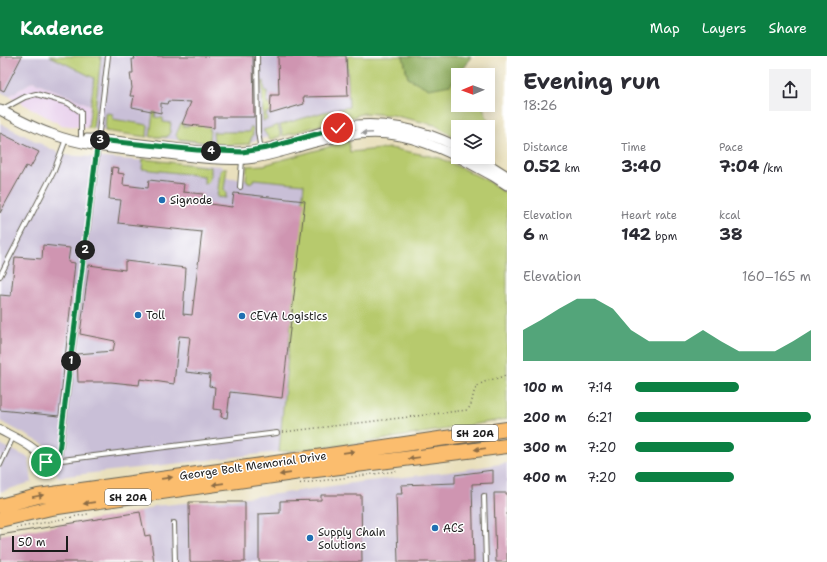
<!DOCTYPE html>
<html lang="en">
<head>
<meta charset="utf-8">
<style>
  :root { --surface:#fff; --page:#f2f2f3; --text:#2b2b33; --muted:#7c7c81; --accent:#0b8043 }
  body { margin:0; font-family:"Shantell Sans",sans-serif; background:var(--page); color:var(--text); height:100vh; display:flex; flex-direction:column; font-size:15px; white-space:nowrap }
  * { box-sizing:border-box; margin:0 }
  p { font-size:13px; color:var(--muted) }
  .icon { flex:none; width:22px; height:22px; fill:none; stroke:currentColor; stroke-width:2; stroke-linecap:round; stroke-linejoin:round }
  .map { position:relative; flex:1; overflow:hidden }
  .details { display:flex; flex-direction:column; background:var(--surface); width:320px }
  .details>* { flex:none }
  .needle { width:26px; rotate:269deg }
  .fabs { position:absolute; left:451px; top:12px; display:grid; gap:8px }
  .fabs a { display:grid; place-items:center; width:44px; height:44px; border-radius:0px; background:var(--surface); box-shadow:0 2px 10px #0003; font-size:20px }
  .scale { position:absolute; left:12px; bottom:10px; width:56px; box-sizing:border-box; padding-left:4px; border:2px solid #1c1c1c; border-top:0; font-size:11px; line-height:14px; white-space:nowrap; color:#1c1c1c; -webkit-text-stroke:3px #fff; paint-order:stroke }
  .pin { position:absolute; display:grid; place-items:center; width:34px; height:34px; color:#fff; margin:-17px; border:2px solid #fff; border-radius:50%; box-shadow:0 1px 4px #0007 }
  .km { position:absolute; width:20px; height:20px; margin:-10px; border-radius:50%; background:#222; color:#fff; font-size:11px; line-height:20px; text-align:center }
  .round { display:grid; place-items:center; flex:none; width:42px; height:42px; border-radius:0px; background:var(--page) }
  .headline { display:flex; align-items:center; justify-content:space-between; height:68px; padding:0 16px }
  h1 { font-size:22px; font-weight:700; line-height:30px }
  .stats { display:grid; grid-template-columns:repeat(3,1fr); gap:6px; height:68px; padding:4px 16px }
  .stats div { display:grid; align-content:center }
  .stats b { font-size:17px; font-weight:700 }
  .stats small { font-size:11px; font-weight:400 }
  .stats p { font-size:11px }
  .chart { height:112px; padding:8px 16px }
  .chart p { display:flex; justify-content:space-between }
  .chart svg { width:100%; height:72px; margin-top:4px; fill:var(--accent); opacity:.7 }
  ul { padding:0 16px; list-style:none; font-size:13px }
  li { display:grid; grid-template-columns:64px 48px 1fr; align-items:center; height:30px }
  li i { height:10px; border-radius:5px; background:var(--accent) }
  header { display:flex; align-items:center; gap:24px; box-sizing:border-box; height:56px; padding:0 20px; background:var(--accent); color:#fff }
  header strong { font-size:19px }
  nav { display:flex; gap:22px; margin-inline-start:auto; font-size:14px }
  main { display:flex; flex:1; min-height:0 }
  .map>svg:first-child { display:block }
  .built { fill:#e9d2ed }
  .industrial { fill:#c9bfd7 }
  .green { fill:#b7ca6d; stroke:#6a7344 }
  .forest { fill:#91ae60; stroke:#56653e }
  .building { fill:#cf95b1 }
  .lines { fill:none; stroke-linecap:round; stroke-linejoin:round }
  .service-casing { stroke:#646154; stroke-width:6 }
  .minor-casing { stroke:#646154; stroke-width:10 }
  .tertiary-casing { stroke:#646154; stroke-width:11 }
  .motorway-casing { stroke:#646154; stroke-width:16 }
  .path { stroke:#646154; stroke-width:1.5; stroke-dasharray:1 3; stroke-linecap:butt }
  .service { stroke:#fff; stroke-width:4 }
  .minor { stroke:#fff; stroke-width:8 }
  .tertiary { stroke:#fff; stroke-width:9 }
  .motorway { stroke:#fbbd6e; stroke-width:14 }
  .oneway { fill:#999 }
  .oneway2 { fill:#8c6c45 }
  .route-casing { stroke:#fff; stroke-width:8 }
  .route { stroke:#0b8043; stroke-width:5 }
  .poi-dot { fill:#1f6fb2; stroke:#fff; stroke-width:1.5 }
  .labels { text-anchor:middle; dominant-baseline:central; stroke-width:3; stroke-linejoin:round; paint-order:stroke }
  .shield { fill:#fff; stroke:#606060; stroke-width:1 }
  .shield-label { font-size:10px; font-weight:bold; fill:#1c1c1c }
  .poi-label { font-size:11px; fill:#1c1c1c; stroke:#fff; text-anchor:start }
  .street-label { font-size:11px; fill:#1c1c1c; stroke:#fff }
</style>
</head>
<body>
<header>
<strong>Kadence</strong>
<nav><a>Map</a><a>Layers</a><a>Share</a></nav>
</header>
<main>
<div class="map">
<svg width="507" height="506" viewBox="0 0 507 506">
  <rect width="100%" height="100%" fill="#fff"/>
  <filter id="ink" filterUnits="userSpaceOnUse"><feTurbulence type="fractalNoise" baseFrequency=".025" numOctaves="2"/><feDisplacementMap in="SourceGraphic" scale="8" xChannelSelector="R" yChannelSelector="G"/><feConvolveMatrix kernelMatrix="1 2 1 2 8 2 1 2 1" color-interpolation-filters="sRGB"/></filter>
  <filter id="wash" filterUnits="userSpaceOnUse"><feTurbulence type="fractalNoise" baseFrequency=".012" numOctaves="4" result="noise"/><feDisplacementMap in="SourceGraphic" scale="16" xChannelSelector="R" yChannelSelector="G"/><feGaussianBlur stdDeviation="0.9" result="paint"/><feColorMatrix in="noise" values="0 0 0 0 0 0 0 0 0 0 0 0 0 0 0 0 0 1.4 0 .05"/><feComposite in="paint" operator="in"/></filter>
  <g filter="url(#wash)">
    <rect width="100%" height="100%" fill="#e9e0bd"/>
    <!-- built -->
    <path class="built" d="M33,25l57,24 -2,23 -27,-3 -52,-29z"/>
    <!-- industrial -->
    <path class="industrial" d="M0,0h50l44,22 -4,27 -57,-24 -24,15 -9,-4z
      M101,0h246l3,62 -12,2 -110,27 -135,-18z
      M0,67l63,32 159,11 -2,11 26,2 1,2 6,2 1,-4 50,5 -25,268 -221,25 -11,-31 -47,-25z
      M0,388l29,14 3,24 -32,10z
      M507,407v99h-507v-27l140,-23 14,-6 123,-12 82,-12 90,-10z"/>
    <!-- green -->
    <path class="green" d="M50,0h51l-8,73 -5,-1 6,-50z
      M347,0h56l5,22 42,7 8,-10v30h24l7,18 -1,4h-30v12l-23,-14 -43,-10 -28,-2 -14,5 -12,2 -55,16 -3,-11 44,-13 25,-5z
      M264,25l1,10h2v13h4v8l-5,1 1,7 -4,1 -1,-39z
      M153,56h3l-1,5 8,1v4l8,1 -1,9 -3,5h-17z
      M108,57l5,1v5l35,6 -1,12 -42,-6 1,-17z
      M184,66l-1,4h6v-3l21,3 -1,17 -31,-4 -2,-4 5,-12z
      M278,69l3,11 -11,4 -7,-10z
      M250,72h3v6l-4,10 -24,1 -11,-2 -1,-11h36z
      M349,85l1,11 40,-4 50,10 46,22 21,14v225l-151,25 -77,8 25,-268 -50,-5 -1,4 -5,-1 -2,-3 1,-13 17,-1z
      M143,103l68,8v9l-3,7 -4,1v-8l-62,-7z
      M222,112h5l-3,22 2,2v6l-9,-1 3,-25z"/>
    <!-- forest -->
    <path class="forest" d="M403,0h68l-4,8 -17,21 -21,4 -21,-11z"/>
    <g id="blocks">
      <!-- building -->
      <path class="building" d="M0,0h22l-18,35 -4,-2z
        M134,0h119l1,61h-40v11l-32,-4 9,-22 -23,-1 -1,3 -6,-1v10l-29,-6 2,-11h-4l2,-8 -2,-15h3l-1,-14h3z
        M278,0h68l2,40 -45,1 1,7 -34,10 1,-19h8z
        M0,77l39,19 -9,16 -4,-2 -26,47z
        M112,111l7,1 -1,5 6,1 -1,11 25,3 1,-8 35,4 -1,8 20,2 -1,9 30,4 2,-14 71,8 -23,197 -52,-6 -3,26 -6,-1 1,-7 -9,-1 2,-22 -6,-1 1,-11 -24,-3 4,-35 -11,-1 -5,48 -34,-5 -1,6 -28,-3h-33l-1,-28 36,-3 2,-10 -35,-7 9,-69 36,5v-9l61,7 -3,46 9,1 10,-83 -84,-9 3,-23 -12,-1z
        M43,189l27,3 -2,14 7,1 -16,153 -59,-6v-115l11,1 4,-39 27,2z
        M493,414v13l-21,1 2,78h-76l-2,-68h6l-1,-9 54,-2v-8z
        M494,437h13v69h-11z
        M321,439h40l1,67h-103v-48l21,-1v-12l41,-1z
        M189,446h56v60h-55z
        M140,456l5,24 5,-1 4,27h-154v-27z"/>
    </g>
  </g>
  <g filter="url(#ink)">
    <use href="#blocks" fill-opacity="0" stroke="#646154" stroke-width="1"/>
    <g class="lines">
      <defs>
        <path id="service" d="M257,0l1,76 3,19
          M1,54l24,-13 11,-3 32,9 13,9v30
          M98,84l10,-84
          M240,131l2,-27
          M0,220l54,-105 12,-32
          M59,404l39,-313
          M46,406l231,-29
          M0,409l13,-28
          M484,440l2,66
          M174,467l1,39"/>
        <path id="minor" d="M0,374c17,9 35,16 46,32"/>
        <path id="tertiary" d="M0,54c16,8 32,17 49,23 38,15 80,17 119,21 26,3 53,7 79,5 22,-2 43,-10 65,-16 59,-16 91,-13 146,14
          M87,83c52,2 103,15 154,13 34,-1 64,-17 97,-24 40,-9 84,1 120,19
          M458,101l35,19 14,9
          M477,101l30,19"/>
        <path id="motorway" d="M0,450l38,-10 217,-30 252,-37
          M0,464l51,-12 249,-36 207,-26"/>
      </defs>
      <!-- service casing -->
      <use href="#service" class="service-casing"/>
      <!-- minor casing -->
      <use href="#minor" class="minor-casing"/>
      <!-- tertiary casing -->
      <use href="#tertiary" class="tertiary-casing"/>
      <!-- motorway casing -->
      <use href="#motorway" class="motorway-casing"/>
      <!-- path -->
      <path class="path" d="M283,376l184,-22c7,-6 4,-16 10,-23 7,-8 21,-7 30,-13
        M296,428l101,-13
        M16,472l72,-14"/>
      <!-- service -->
      <use href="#service" class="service"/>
      <!-- minor -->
      <use href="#minor" class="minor"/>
      <!-- tertiary -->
      <use href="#tertiary" class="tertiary"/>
      <!-- motorway -->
      <use href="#motorway" class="motorway"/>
    </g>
    <!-- one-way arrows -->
    <defs><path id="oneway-solid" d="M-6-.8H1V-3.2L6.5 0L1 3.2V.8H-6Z"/></defs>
    <use class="oneway" href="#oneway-solid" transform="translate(367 77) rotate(178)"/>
    <g class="oneway2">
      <use href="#oneway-solid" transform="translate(480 393) rotate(173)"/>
      <use href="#oneway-solid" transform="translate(349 396) rotate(-8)"/>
      <use href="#oneway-solid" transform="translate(414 402) rotate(173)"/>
      <use href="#oneway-solid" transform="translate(285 418) rotate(172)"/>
      <use href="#oneway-solid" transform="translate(167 422) rotate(-8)"/>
      <use href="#oneway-solid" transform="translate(218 428) rotate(172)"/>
      <use href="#oneway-solid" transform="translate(38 440) rotate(-11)"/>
      <use href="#oneway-solid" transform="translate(89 447) rotate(172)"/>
    </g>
  </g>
  <g class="lines" filter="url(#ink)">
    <defs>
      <path id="route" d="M46,406l12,-2 40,-320 99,10 45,2 25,-4 71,-20"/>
    </defs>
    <!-- route casing -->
    <use href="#route" class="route-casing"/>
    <!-- route -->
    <use href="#route" class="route"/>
  </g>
  <!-- markers -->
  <g class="poi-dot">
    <circle cx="162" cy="144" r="4"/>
    <circle cx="138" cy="259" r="4"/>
    <circle cx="242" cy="260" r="4"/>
    <circle cx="435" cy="472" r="4"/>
    <circle cx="310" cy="482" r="4"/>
  </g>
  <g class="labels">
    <!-- shield labels -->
    <g class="shield">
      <rect x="452" y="369" width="46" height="16" rx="3"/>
      <rect x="105" y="433" width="46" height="16" rx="3"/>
    </g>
    <g class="shield-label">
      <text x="475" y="377">SH 20A</text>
      <text x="128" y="441">SH 20A</text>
    </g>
    <!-- poi labels -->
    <g class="poi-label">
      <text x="170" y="144">Signode</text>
      <text x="146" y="259">Toll</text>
      <text x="250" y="260">CEVA Logistics</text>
      <text x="443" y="472">ACS</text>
      <text x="318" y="476">Supply Chain<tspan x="318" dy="13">Solutions</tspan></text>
    </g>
    <!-- street labels -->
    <g class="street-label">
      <text transform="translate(253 410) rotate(-8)">George Bolt Memorial Drive</text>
    </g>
  </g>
</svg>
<div class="fabs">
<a><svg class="needle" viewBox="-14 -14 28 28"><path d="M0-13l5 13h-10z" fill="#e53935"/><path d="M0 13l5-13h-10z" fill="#7c7c81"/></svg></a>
<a><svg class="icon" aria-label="layers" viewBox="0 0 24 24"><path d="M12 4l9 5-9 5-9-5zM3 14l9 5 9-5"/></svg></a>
</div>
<div class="scale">50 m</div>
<div class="pin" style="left:46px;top:406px;background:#1e9e55"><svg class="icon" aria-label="arrive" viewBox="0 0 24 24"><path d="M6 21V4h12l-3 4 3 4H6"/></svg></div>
<div class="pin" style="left:338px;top:72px;background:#d93025"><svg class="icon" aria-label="check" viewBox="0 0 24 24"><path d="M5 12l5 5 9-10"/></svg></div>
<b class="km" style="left:71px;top:305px">1</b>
<b class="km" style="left:85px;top:194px">2</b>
<b class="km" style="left:100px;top:84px">3</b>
<b class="km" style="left:211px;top:95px">4</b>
</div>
<section class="details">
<div class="headline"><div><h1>Evening run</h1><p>18:26</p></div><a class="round"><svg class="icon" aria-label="share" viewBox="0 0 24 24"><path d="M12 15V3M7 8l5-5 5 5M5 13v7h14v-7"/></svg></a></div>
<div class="stats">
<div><p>Distance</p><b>0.52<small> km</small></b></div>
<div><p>Time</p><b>3:40</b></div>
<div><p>Pace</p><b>7:04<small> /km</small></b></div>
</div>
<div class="stats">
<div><p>Elevation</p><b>6<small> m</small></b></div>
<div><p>Heart rate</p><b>142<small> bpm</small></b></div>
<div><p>kcal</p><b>38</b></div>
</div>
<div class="chart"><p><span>Elevation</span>160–165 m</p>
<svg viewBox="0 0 160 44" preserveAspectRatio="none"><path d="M0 44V25L10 19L20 12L30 6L40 6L50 12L60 25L70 32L80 32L90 32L100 25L110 32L120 38L130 38L140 38L150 32L160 25V44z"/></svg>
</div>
<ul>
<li><b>100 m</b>7:14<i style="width:59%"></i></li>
<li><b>200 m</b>6:21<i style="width:100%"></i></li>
<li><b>300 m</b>7:20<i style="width:56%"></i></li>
<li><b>400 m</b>7:20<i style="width:56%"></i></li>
</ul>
</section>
</main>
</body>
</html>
